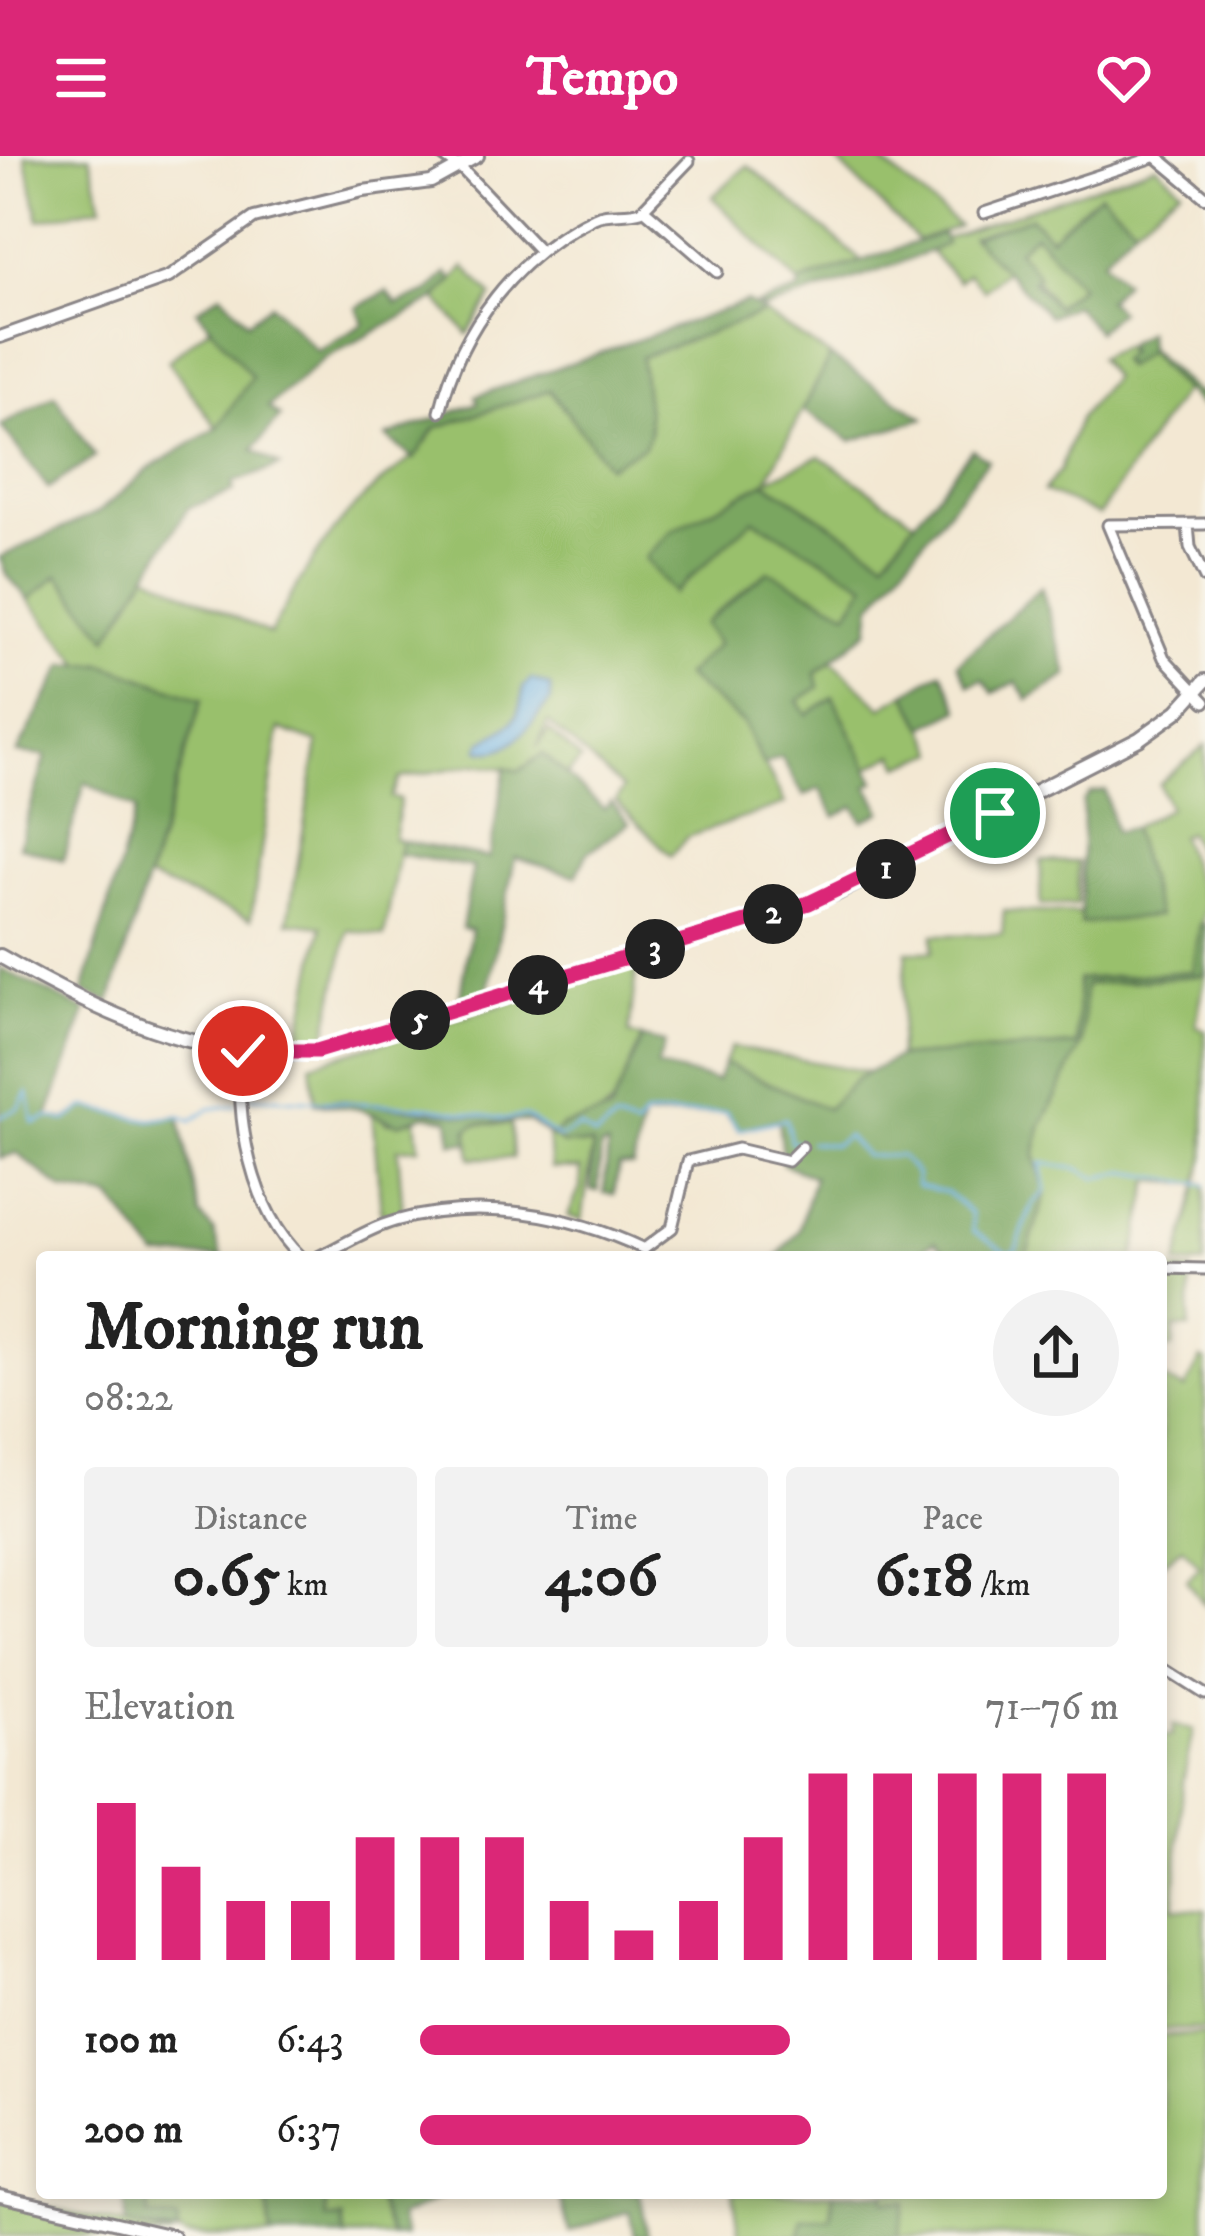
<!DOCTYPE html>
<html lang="en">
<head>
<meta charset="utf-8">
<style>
  :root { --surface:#fff; --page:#f2f2f2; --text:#222; --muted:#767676; --accent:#db2777 }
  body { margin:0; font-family:"IM FELL DW Pica",serif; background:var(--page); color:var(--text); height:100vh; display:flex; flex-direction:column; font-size:45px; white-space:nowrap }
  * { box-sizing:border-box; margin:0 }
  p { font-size:39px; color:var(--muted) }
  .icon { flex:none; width:66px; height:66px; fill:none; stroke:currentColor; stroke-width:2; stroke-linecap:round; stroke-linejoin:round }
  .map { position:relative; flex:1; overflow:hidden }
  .details { position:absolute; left:36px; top:1095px; width:1131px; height:948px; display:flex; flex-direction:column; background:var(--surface); border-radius:12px; box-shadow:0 6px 18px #0003 }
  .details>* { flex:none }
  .pin { position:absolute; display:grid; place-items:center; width:102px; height:102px; color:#fff; margin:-51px; border:6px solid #fff; border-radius:50%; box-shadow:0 3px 12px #0007 }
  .km { position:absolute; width:60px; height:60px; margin:-30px; border-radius:50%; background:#222; color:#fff; font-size:33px; line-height:60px; text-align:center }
  .round { display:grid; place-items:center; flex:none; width:126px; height:126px; border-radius:63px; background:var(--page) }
  .headline { display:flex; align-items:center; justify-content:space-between; height:204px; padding:0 48px }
  h1 { font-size:66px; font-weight:800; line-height:90px }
  .figures { display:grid; grid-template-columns:repeat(3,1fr); gap:18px; height:204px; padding:12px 48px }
  .figures div { display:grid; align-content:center; border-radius:12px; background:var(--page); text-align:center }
  .figures b { font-size:60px; font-weight:800 }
  .figures small { font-size:33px; font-weight:400 }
  .figures p { font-size:33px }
  .chart { height:336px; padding:24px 48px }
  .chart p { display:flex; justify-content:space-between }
  .chart svg { width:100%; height:216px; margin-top:12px; stroke:var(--accent); stroke-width:6 }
  ul { padding:0 48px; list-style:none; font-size:39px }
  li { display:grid; grid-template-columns:192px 144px 1fr; align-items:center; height:90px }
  li i { height:30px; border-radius:15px; background:var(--accent) }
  header { display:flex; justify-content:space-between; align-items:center; height:156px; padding:0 48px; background:var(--accent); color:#fff; font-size:54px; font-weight:800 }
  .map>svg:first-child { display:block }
  .green { fill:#99c06c; stroke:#5e7154; stroke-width:3 }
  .forest { fill:#7aa660; stroke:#4e644e; stroke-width:3; fill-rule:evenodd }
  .water { fill:#6eb3e5; stroke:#486a90; stroke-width:3 }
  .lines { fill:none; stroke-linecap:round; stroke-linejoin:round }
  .stream { stroke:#6eb3e5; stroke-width:3 }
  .minor-casing { stroke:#8a8587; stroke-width:15 }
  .tertiary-casing { stroke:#8a8587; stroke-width:16 }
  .secondary-casing { stroke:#8a8587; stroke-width:18 }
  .minor { stroke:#fff; stroke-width:9 }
  .tertiary { stroke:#fff; stroke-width:10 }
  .secondary { stroke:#fff; stroke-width:12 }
  .route-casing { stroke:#fff; stroke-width:24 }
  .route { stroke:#db2777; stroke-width:15 }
</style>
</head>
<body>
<header><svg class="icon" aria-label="menu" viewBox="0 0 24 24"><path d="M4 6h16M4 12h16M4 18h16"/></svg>Tempo<svg class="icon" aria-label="heart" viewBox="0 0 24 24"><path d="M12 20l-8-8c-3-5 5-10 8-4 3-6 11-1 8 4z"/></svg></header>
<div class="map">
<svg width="1205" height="2080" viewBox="0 0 1205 2080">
  <rect width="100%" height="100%" fill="#f7f3e8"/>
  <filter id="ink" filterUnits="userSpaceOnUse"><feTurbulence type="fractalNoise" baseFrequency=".00833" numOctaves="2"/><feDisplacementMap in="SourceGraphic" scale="24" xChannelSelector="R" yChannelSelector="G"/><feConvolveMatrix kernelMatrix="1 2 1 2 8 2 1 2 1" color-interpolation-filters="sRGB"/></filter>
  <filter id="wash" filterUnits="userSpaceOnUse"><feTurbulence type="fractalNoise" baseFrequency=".004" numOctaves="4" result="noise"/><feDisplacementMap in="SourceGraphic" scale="48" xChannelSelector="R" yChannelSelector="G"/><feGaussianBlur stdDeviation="2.7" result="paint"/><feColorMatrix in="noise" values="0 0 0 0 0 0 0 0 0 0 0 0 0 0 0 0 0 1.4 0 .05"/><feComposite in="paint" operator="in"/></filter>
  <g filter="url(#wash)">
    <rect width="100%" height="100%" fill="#f3e8d3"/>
    <!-- green -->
    <path class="green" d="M25,0h65l12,50 -63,14z
      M832,0h43l84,70 -41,15z
      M748,9l114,96 -64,22 -86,-86z
      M1156,9l25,23 -46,38 -35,-32 -51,44 -19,-21 -57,21 33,32 -22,20 -16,-17 -10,8 -28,-30 16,-7 -2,-5z
      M1035,78l45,52 -25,21 -39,-57z
      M465,111l27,29 -24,38 -32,-35z
      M764,157l66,43 -63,124 53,-24 95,65 -30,38 -120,-77 -93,49 2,62 79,-75 114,66 -19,28 -129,32 -34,32 59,48 41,80 -98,33 -16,19 -55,-55 7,-12 -75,-67 -11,25 12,-17 32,30 -14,15 -24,-21 -24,17 -43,-7 -76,14 -9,19 9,3 -6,39 7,2 -17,95 -36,-6 -23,109 -27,6 24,-119 -34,-4 30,-179 -39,-14 -28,190 -103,-41 54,-179 -99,-35 -21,1 -53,-65 29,-26 50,63 38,-64 124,61c25,-47 53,-96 91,-134 26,-26 55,-38 74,-72l115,-38 58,76 32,-109z
      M212,169l40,52 -35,51 -49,-67z
      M1125,189l2,12 20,-5 36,39 -84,124 -55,-24 16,-21 19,-51 33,-42 -14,-19z
      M832,505l50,46 24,-14 31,59 -36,14 -6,-12 -27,14 -35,-70 -26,18 -9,-15 20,-14 -2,-13z
      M1205,590v122l-17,-35 -8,3 25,67 -11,68 -116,9 -1,65 -179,12 9,-106h26v-16l69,-1 2,-23 77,2v10l76,-7 -25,-88 37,-20 -10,-24z
      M1041,705l37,1 -1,43h-37z
      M637,807l-8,71 13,4c-20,55 -17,77 -80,88l-8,10 -28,-20 -20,3 -76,-12 -115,-7 -4,-36z
      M1205,819l-9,50 9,6v125l-7,26 7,3 -1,80 -27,-1 21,-80 -48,-3 -16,76h-108l20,-66 -11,-35 6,-29 41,-83 3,-59z
      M731,891l138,25 -42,37 -103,-46z
      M372,956l15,11 29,-5 3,30 -21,1 5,66 -21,6z
      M475,968h36l2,34h-42l-3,-29z
      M547,976l15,12 31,1 -11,75 -14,-4 12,-28 1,-19 -30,-1z
      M1161,1115h30l-2,57h-15l-1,20h-8l-4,15z
      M1201,1203l4,2v245l-18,-26 13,-14 -17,-19 -22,18v-187l24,11z
      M1173,1569l20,5 -10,52 -9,126 31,2v119l-44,1v-294h11z
      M1205,1878v202h-306l5,-33 -21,-2 1,-8h277v-157z
      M148,2037h119l4,43h-84l-39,-19z
      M325,2037h50l16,43h-46l-2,-17 -16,1z
      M733,2037h100l-2,27h-29l-3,16h-59z
      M0,2040l173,40h-173z"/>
    <!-- forest -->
    <path class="forest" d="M1100,37l35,33 -33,34 22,22 -17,18 12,11 -22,20 -23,-26 -25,11 -77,-79 58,-20 20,20zM1035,78l45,52 -24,21 -23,-26 5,-6 -21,-25z
      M942,77l4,11c-58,26 -116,44 -182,65l-6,-4 42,-15 -2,-7z
      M447,117l6,7 -17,19 -111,59 -57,49 12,10 -27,33 27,16 -48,17 2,8 -46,17 -80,130 -50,-63 -29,25 -23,-26 -6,-17 100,-46 50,-43 67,-40 35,-51 -55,-67 24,-17 27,29 23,-18 46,47 47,-27 -7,-16 30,-17 10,13 32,-12z
      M747,146l17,11 -123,44 9,75 -6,14 -36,20 -58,-76 -115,38 -21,31 -28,-22 92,-34 -2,-7z
      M1147,176l1,16 50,47 7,-5v13l-5,3 -53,-54 -22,15 -5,-7 9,-8 -4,-7z
      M830,200l94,62 -73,23 -48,-31z
      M55,239l40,62 -47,31 -47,-62z
      M972,293l16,11 -116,145 -3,25 -53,43 3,14 -21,14 9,14 26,-18 42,85 -7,4 14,25 -19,10 -9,-15 -19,11 -15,-29 -16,8 -23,-39 -18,8 -19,-41 -59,-48 33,-32 -15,-20 65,-53 80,41 18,-28 -113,-65 -79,74 -29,-35 27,-27 93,-49 120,77z
      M1041,431l27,88 -40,25 -11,-18 -24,11 -10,-14 -14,6 -11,-22z
      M103,508l99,35 -92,303 -27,-10 53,-182 -51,-28 -22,78 -44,-14 27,-90 -29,-3 47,-88z
      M942,515l18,38 -36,18 -18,-34z
      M543,598l61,55 7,-7 18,21 -42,30 -11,23 -61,-18 -28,136 -28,7 12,-71 -9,-2 11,-61 -75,-13 3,-13 88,17 17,-91 13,4z
      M1105,634l10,42 17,-4 26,88 -77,8 2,-122 7,-9z
      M1200,768l5,1v50l-120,10 -3,59 -41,83 -6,29 11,35 -20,66h-74l-17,-16 -25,16h-133l22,-26 15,-54 -31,-13 -5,-44 -39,10 -14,-18 -82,6 -10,48h-14l-5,28 -10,-1 4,-47 -7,1 -3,44 -7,-1 2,-45 -31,-1 -33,-23 -53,3 -8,5 1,13 -17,1 -3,-24 -24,-4 -27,9 -39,-15 -45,-6 22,-3 170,19 20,-3 28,19 8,-9 48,-14 32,-74 23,5 -8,24 60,14 7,-18 103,46 29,-30 42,-22 179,-12 1,-65 115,-9z
      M0,812l86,43 -38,106 18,3 19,-13 66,13 28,-4 21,99 13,15 9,27h-65l-46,-59 -48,-8 -46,-37 -17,5z
      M125,2037h23l1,23 29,4 -1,14 -51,-9z
      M267,2037h58l2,26h16l2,17h-74z
      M375,2037h13l3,9 21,-9h40l-52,24 5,19h-14z
      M559,2037h81l8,43h-13l-5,-25 -61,21z
      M833,2037h51v8l21,1 -6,34h-100l3,-17h29z"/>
    <!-- water -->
    <path class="water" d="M531,523l19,7 1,14c-18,19 -41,61 -72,49l3,-7c27,-14 40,-22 41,-54z"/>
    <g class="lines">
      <!-- stream -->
      <path class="stream" d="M249,941l181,10 76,12 20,-3 33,22 20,-11 16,10 20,-16 21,7 9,-12 81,-4 13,18 47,-11 5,23h7
        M0,961l19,-9 9,-16 6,31 14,-6 18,4 19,-14 66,13 28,-4 12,5 18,-12 27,-4
        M810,986l24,3 13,-9 18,20h35l16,17 1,13 29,6 26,22 1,17 36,22 7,-4 16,-44 14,-14 -5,-28 37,6 19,9 29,-6 79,13"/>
    </g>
  </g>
  <g filter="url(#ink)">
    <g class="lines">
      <defs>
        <path id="minor" d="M443,0l19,13 77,81
          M644,53l73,63
          M984,57l173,-57
          M440,256c21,-86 76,-156 154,-194 13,-7 32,-2 47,-7l48,-50
          M1205,368l-97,1 56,133 41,44
          M1188,369l2,22 15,31
          M243,895c-10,65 9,160 58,206
          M644,1093l28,-21 16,-67 49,-12 51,12 14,-14
          M318,1101c25,-12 51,-29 77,-36 82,-23 174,-8 249,28
          M1161,1112l44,1
          M1161,1510l44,28"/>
        <path id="tertiary" d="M1156,0l49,41
          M0,181l169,-60 85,-59 109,-27 68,-9 47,-26
          M0,2040l173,40"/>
        <path id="secondary" d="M0,800c94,54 206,109 317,95l520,-158 302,-154 39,-28 27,-30"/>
      </defs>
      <!-- minor casing -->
      <use href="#minor" class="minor-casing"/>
      <!-- tertiary casing -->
      <use href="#tertiary" class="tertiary-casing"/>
      <!-- secondary casing -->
      <use href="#secondary" class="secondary-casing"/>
      <!-- minor -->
      <use href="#minor" class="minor"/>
      <!-- tertiary -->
      <use href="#tertiary" class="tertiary"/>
      <!-- secondary -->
      <use href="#secondary" class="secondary"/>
    </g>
  </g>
  <g class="lines" filter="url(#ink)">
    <defs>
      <path id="route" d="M243,895h74l492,-148 186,-90"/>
    </defs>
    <!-- route casing -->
    <use href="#route" class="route-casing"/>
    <!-- route -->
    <use href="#route" class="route"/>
  </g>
</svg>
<div class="pin" style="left:995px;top:657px;background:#1e9e55"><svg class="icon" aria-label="arrive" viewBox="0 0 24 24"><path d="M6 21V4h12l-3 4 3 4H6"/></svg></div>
<div class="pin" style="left:243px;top:895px;background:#d93025"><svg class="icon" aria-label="check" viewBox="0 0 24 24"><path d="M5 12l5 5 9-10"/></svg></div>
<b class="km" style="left:886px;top:713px">1</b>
<b class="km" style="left:773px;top:758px">2</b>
<b class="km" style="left:655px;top:793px">3</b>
<b class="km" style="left:538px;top:829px">4</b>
<b class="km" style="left:420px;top:864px">5</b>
<section class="details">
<div class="headline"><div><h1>Morning run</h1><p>08:22</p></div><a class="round"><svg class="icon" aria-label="share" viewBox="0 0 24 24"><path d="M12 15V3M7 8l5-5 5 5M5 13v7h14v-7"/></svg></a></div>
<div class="figures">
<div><p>Distance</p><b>0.65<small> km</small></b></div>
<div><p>Time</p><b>4:06</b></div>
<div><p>Pace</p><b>6:18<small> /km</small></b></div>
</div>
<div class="chart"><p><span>Elevation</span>71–76 m</p>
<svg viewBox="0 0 160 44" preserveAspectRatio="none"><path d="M5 44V12M15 44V25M25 44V32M35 44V32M45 44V19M55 44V19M65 44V19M75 44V32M85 44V38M95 44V32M105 44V19M115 44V6M125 44V6M135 44V6M145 44V6M155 44V6"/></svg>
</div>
<ul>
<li><b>100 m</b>6:43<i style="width:53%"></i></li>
<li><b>200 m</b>6:37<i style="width:56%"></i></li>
</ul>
</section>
</div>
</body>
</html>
